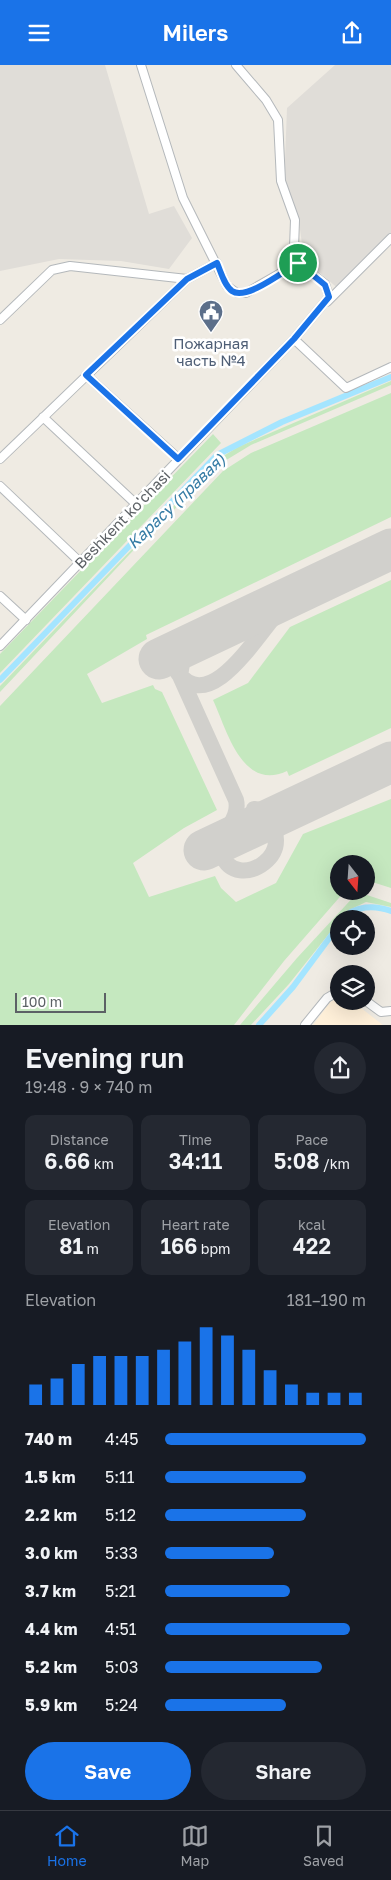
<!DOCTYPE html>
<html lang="en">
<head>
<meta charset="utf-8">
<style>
  :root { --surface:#171b24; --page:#242831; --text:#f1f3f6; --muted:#9ea1a6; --line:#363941; --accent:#1a73e8 }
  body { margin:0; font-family:"Golos Text",sans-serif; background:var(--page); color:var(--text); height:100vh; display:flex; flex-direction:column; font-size:19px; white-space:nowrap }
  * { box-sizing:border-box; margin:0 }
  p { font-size:16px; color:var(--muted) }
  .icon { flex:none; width:28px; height:28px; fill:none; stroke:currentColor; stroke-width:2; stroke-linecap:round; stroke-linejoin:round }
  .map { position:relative; height:960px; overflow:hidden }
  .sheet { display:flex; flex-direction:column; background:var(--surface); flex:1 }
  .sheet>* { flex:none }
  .needle { width:32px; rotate:163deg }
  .controls { position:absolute; left:330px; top:790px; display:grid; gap:10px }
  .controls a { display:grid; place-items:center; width:45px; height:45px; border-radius:50%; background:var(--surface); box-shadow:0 5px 20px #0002; font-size:25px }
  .scale { position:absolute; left:15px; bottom:12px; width:91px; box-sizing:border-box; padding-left:5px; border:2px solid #5c6165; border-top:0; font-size:14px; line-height:18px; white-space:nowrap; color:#5c6165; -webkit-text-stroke:4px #fff; paint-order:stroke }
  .pin { position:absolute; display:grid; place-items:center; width:42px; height:42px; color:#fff; margin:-21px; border:2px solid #fff; border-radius:50%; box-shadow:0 1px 5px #0007 }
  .round { display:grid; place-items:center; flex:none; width:52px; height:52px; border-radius:26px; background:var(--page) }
  .headline { display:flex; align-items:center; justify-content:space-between; height:85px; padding:0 25px }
  h1 { font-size:28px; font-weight:600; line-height:38px }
  .metrics { display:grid; grid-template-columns:repeat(3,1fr); gap:8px; height:85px; padding:5px 25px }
  .metrics div { display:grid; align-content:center; border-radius:10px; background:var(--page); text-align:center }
  .metrics b { font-size:21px; font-weight:600 }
  .metrics small { font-size:14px; font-weight:400 }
  .metrics p { font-size:14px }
  .chart { height:140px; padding:10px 25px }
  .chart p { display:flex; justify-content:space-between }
  .chart svg { width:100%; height:90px; margin-top:5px; stroke:var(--accent); stroke-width:6 }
  .button { display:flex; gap:10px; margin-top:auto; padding:10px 25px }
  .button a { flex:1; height:58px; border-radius:30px; background:var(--accent); color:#fff; font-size:20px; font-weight:600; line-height:58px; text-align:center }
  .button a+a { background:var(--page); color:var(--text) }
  ul { padding:0 25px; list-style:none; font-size:16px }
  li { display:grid; grid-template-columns:80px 60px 1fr; align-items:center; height:38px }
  li i { height:12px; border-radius:6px; background:var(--accent) }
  header { display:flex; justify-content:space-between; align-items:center; height:65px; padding:0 25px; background:var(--accent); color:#fff; font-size:22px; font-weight:600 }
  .tab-bar { display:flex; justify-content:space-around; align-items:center; height:70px; border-top:1px solid var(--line); background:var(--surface); font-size:14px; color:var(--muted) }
  .tab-bar a { display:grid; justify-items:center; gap:2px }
  .tab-bar .active { color:var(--accent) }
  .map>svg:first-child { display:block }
  .commercial { fill:#fff0d9 }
  .industrial { fill:#e0ddd8 }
  .green { fill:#c5e8bf }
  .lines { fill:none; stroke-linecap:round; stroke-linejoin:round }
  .canal { stroke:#a4e5ff; stroke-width:6 }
  .taxiway { stroke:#d1d0cc; stroke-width:16 }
  .runway { stroke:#d1d0cc; stroke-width:41 }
  .minor-casing { stroke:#b4b8bb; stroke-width:10 }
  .minor { stroke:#fff; stroke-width:8 }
  .route-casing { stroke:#fff; stroke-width:10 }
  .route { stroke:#1a73e8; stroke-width:6 }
  .labels { text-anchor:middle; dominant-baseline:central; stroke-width:5; stroke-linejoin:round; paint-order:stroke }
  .service-label { font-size:15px; fill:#4e5e75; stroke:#fff }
  .street-label { font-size:15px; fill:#5c6165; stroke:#fff }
  .water-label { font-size:16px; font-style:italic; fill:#367ca5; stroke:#fff }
</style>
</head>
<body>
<header><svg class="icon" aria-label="menu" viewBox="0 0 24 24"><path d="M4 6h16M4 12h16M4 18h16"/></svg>Milers<svg class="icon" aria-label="share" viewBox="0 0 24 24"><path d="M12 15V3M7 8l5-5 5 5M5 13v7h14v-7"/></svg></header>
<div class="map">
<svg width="391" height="960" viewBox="0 0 391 960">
  <rect width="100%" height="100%" fill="#efebe3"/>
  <!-- commercial -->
  <path class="commercial" d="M339,934v2h13l31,24h-70l18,-24z"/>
  <!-- industrial -->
  <path class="industrial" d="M0,0h105l44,149 25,-8 18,32 -23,31 -48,-8 -62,-2 -59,12z
    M335,0h56v176l-49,51 -38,-33 -5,-37 -15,-36 3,-78z"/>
  <!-- green -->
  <path class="green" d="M391,316v4l-140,60 -28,17 -78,76 -145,154v-6l220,-228 18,-11z
    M391,328v124l-245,118 1,4 -60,35 15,29 51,-18 2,4 7,3 55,118 -33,18 -51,35 16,34 66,-21 6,12 15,14 40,-19 27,-49 88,-35v89l-25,-8v-16h-27v27h6l-61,70 -50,64h-234v-319l223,-235 28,-18z
    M213,369l8,9 -221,230v-19z
    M391,515v148l-102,48 -2,-5c-45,21 -60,-41 -74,-71l35,-17 42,-56z
    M358,827l33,11v4l-25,-5 -19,9 -58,73 -38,41h-11l57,-67z"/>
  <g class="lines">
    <!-- canal -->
    <path class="canal" d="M0,615l217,-225 65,-33 109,-45
      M343,854c12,-14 32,-14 48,-8
      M259,960l34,-38 46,-62"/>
    <!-- taxiway -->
    <path class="taxiway" d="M182,575l11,-6 23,-2
      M196,577l-13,15 -3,19 56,124c5,21 -19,34 -14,54 12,41 89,-3 35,-44
      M178,608c38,49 91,-63 117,-78
      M375,705l16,-6
      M254,744l21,3 23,-6"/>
    <!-- runway -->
    <path class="runway" d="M159,594l232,-110
      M204,785l187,-88"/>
    <defs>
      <path id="minor" d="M236,0l30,35 12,20 3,61 14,39 -1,28 4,15
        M327,237l64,-64
        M0,255l52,-50 18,-4 117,13
        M294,274l52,49 45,-21
        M86,310l93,84
        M43,352l93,87
        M0,394l187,-180 30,-16
        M0,421l80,76
        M0,531l26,24
        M0,581l294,-307 35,-42 -4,-13 -27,-21 -52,30h-9l-10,-7 -44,-88 -42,-133
        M366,936l15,11 10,-1
        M305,960l22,-27 12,-7"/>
    </defs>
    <!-- minor casing -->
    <use href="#minor" class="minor-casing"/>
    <!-- minor -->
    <use href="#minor" class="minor"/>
  </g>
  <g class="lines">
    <defs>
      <path id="route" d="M217,198c4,9 7,22 15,28 14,10 52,-20 66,-28l27,22 4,12 -35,42 -116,120 -92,-84 101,-96z"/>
    </defs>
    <!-- route casing -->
    <use href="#route" class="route-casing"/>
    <!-- route -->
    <use href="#route" class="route"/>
  </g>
  <!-- icons -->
  <defs>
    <symbol id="civic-pin" viewBox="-11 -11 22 30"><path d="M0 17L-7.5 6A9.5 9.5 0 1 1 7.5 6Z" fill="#5c6f8a" stroke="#fff"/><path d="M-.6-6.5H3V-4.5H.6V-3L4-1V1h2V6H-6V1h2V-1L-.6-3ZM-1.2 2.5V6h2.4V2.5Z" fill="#fff"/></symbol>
  </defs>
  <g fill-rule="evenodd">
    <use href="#civic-pin" x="197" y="233" width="28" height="38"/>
  </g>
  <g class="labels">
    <!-- service labels -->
    <g class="service-label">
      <text x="211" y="278">Пожарная<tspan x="211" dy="17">часть №4</tspan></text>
    </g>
    <!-- street labels -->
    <g class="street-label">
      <text transform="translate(122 454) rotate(-46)">Beshkent ko'chasi</text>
    </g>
    <!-- water labels -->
    <g class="water-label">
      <text transform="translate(176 436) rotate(-44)">Карасу (правая)</text>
    </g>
  </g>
</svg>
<div class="controls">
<a><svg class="needle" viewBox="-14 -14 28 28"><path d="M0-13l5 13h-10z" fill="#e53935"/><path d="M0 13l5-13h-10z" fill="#9ea1a6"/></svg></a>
<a><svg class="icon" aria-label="locate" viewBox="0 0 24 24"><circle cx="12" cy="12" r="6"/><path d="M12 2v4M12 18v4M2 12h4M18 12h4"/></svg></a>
<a><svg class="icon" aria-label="layers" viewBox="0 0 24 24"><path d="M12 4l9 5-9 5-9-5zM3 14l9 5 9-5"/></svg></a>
</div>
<div class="scale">100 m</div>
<div class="pin" style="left:298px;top:198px;background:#1e9e55"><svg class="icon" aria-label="arrive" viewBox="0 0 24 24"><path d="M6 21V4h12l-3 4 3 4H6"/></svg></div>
</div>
<section class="sheet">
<div class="headline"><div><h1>Evening run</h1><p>19:48 · 9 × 740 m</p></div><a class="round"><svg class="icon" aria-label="share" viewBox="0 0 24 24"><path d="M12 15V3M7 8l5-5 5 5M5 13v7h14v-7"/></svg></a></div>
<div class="metrics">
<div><p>Distance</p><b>6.66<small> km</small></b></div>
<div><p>Time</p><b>34:11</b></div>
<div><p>Pace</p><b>5:08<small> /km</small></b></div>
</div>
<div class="metrics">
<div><p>Elevation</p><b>81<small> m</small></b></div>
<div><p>Heart rate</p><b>166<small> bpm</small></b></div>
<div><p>kcal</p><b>422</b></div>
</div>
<div class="chart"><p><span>Elevation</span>181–190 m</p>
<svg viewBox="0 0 160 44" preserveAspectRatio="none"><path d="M5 44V34M15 44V31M25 44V24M35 44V20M45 44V20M55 44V20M65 44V17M75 44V13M85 44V6M95 44V10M105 44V17M115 44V27M125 44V34M135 44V38M145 44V38M155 44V38"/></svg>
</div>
<ul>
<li><b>740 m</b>4:45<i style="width:100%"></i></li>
<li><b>1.5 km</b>5:11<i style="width:70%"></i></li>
<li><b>2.2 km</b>5:12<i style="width:70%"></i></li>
<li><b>3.0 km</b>5:33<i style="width:54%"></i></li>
<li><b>3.7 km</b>5:21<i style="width:62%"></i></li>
<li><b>4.4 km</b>4:51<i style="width:92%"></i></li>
<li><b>5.2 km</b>5:03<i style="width:78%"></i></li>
<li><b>5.9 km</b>5:24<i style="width:60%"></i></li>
</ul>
<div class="button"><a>Save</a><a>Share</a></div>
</section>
<nav class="tab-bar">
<a class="active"><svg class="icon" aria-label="home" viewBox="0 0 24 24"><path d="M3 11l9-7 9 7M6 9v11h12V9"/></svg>Home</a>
<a><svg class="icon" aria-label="map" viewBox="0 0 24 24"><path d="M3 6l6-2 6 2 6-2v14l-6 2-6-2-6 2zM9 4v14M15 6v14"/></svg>Map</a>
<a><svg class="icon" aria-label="saved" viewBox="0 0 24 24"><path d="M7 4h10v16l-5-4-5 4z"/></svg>Saved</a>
</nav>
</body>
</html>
